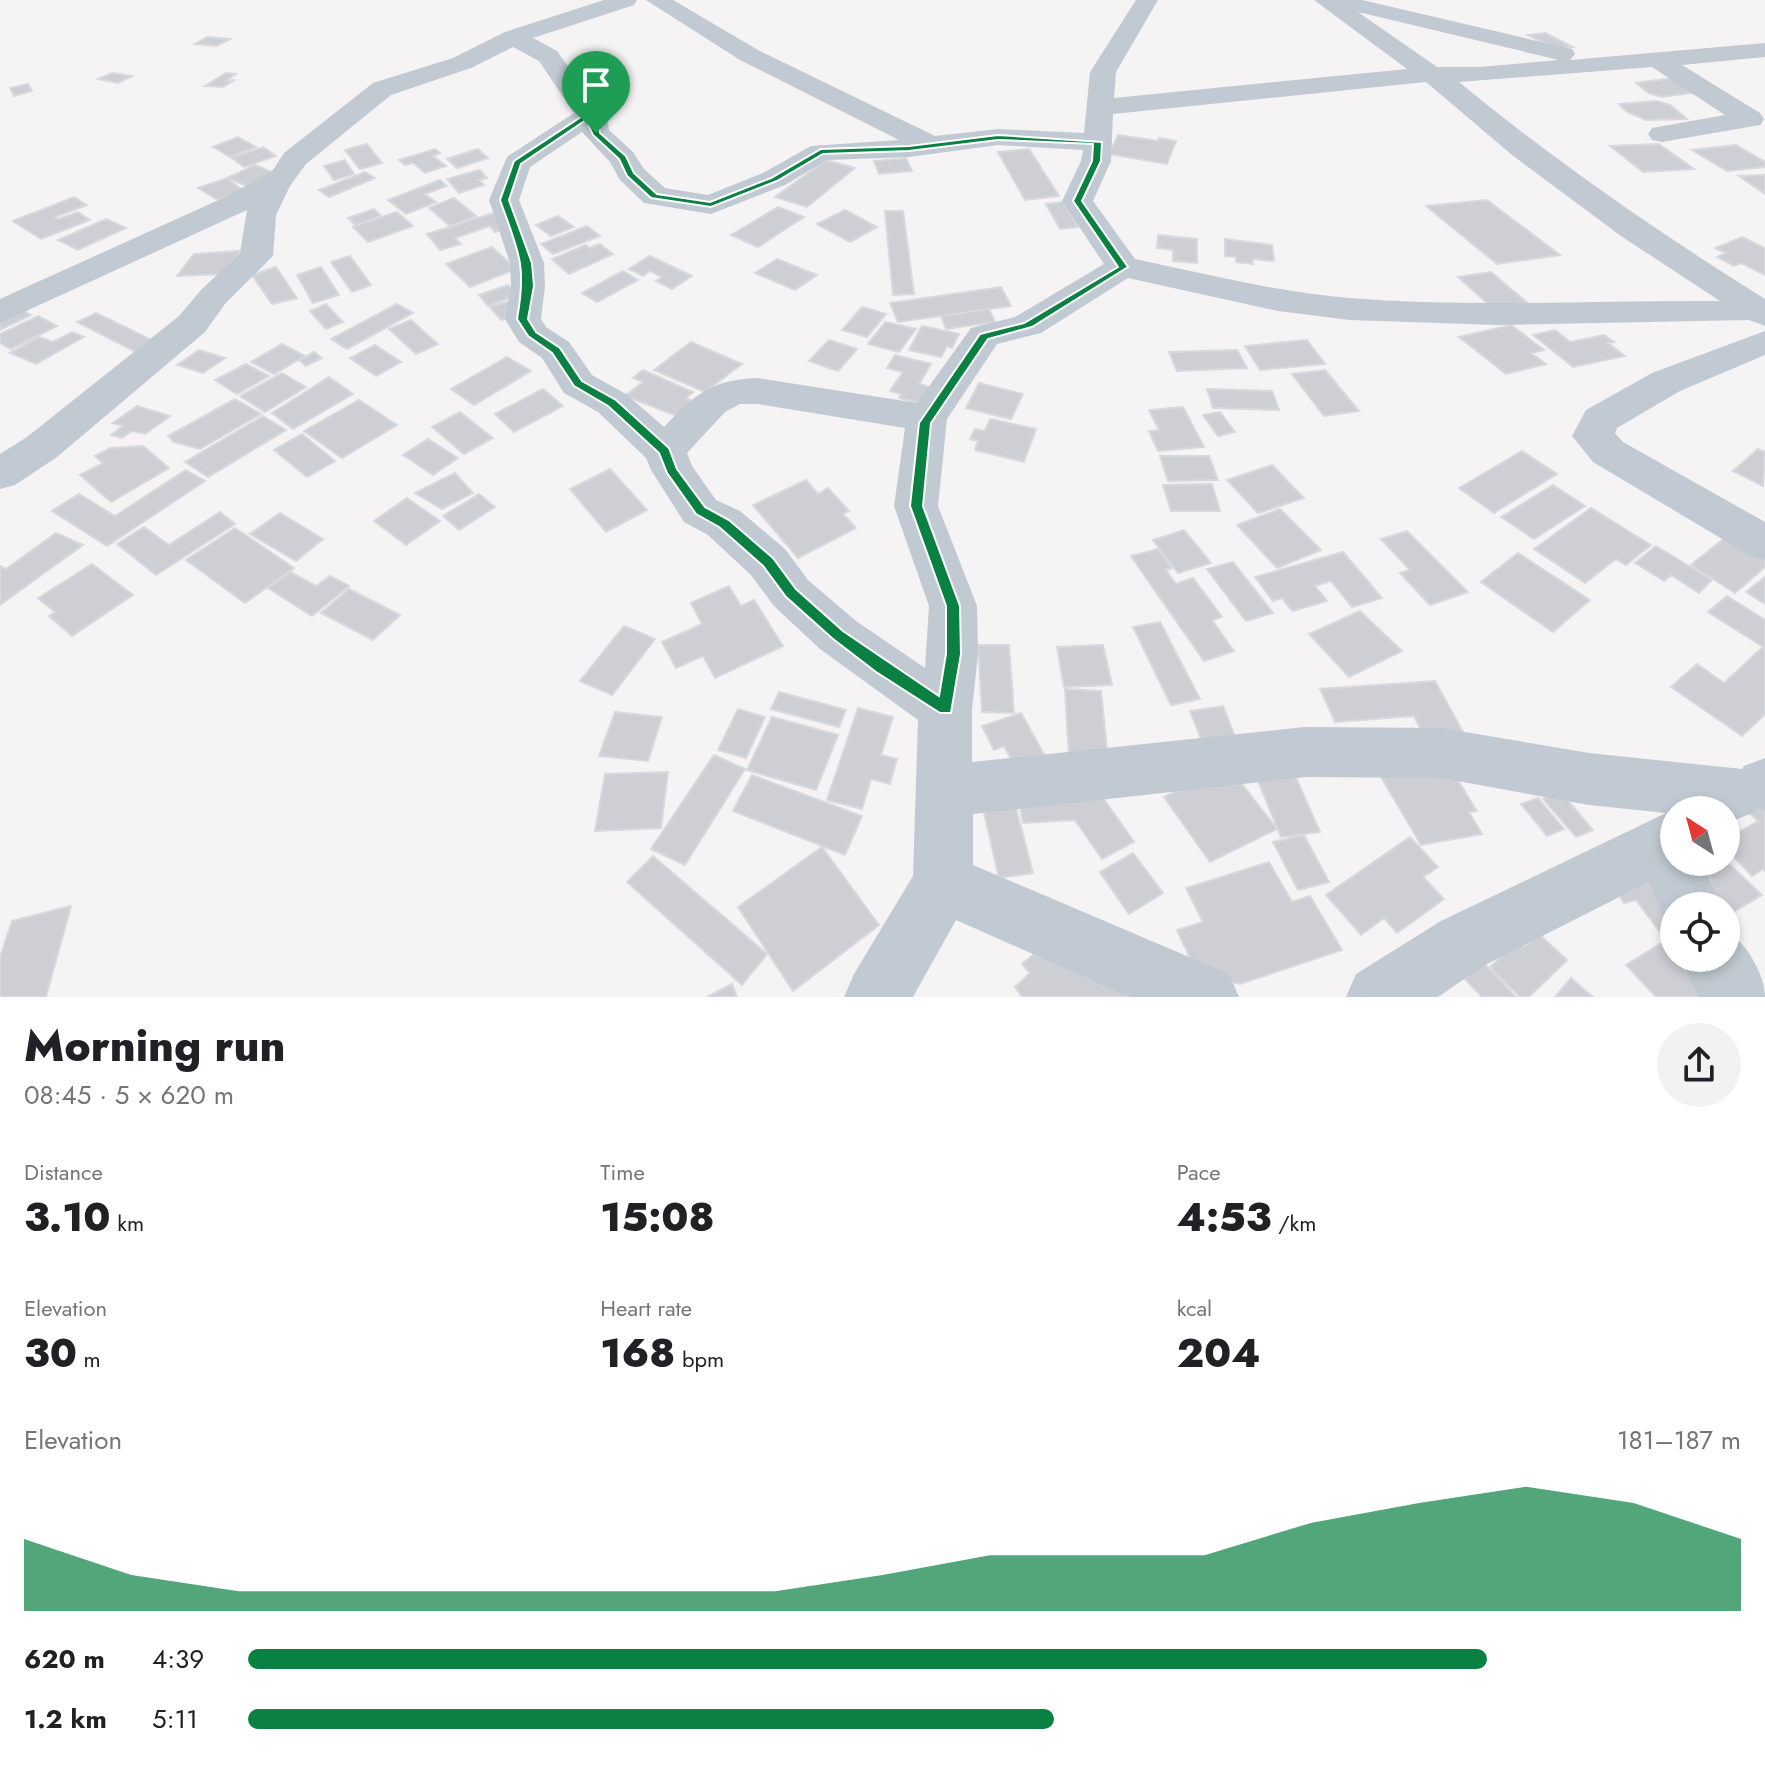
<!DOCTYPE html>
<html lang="en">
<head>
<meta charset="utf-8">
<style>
  :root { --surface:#fff; --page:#f2f2f2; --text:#202124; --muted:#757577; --accent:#0b8043 }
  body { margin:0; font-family:Jost,sans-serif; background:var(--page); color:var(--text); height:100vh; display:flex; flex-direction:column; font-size:30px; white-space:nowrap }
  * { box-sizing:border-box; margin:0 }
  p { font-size:26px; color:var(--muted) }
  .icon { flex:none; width:44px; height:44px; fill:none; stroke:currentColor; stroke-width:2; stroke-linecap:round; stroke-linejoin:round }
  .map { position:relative; height:997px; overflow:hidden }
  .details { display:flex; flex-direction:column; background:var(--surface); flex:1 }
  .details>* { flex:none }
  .needle { width:52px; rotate:324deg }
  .fabs { position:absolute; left:1660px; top:796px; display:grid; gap:16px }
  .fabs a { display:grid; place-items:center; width:80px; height:80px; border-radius:50%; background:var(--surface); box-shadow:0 4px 12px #0003; font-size:40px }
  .pin { position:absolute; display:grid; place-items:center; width:68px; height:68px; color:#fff; margin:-82px -34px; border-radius:50% 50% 50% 0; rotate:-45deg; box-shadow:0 0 8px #0007 }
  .pin .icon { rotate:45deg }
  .round { display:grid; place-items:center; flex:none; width:84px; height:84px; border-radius:42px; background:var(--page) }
  .head { display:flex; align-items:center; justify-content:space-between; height:136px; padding:0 24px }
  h1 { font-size:44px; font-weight:800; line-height:60px }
  .figures { display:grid; grid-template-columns:repeat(3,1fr); gap:12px; height:136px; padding:8px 24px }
  .figures div { display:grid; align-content:center }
  .figures b { font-size:40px; font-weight:800 }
  .figures small { font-size:22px; font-weight:400 }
  .figures p { font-size:22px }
  .chart { height:224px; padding:16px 24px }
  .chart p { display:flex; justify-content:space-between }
  .chart svg { width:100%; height:144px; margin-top:8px; fill:var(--accent); opacity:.7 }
  ul { padding:0 24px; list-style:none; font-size:26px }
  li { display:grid; grid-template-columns:128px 96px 1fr; align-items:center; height:60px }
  li i { height:20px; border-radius:10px; background:var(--accent) }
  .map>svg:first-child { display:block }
  .building { fill:#cdcfd5; stroke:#d7d9de; stroke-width:2 }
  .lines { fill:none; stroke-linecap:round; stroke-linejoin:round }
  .minor { fill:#c1cad2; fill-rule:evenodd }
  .route { fill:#0b8043; stroke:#fff; stroke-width:2; fill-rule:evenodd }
</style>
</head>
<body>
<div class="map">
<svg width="1765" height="997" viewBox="0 0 1765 997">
  <rect width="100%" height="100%" fill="#f5f3f3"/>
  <!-- building -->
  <path class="building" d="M1545,33l28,14 -17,2 -28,-14z
    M207,37l23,2 -13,7 -22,-2z
    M112,73l20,3 -14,7 -20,-4z
    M226,73l10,1 -11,7 10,-1 -12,7 -18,-1z
    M1672,78l27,14 -37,5 -13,-4 -13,-10z
    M28,84l4,7 -18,5 -4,-8z
    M1657,101l13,4 17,14 -41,1 -19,-8 -8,-8z
    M1118,135l40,6 1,-3 17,3 -9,23 -58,-10z
    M238,137l18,10 -26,10 -17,-10z
    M367,144l15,19 -22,6 -15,-19z
    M1659,144l35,25 -51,3 -33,-26z
    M1736,145l29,17v5l-38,4 -35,-21z
    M263,147l13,9 -32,11 -12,-9z
    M435,149l5,4 -7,3 13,10 -21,7 -12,-10 -8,2 -6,-5z
    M478,149l10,9 -31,10 -10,-9z
    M1029,149l30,47 -34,4 -27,-48z
    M906,158l6,13 -33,3 -5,-13z
    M345,160l9,14 -20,6 -10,-14z
    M826,160l29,8 -48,39 -32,-10z
    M255,165l19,8 -27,13 -20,-8z
    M480,170l7,8 -8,2 5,5 -25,8 -12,-14z
    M365,172l10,6 -46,19 -10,-7z
    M1765,175v19l-26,-18z
    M227,178l15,12 -24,10 -20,-12z
    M440,180l7,6 -22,8 11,8 -30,12 -18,-14z
    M74,197l13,8 -32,12 3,2 20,-7 12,8 -49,19 -28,-18z
    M454,198l22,18 -26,10 -21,-18z
    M1487,200l73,55 -63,9 -71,-58z
    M1063,202l15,25 -18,2 -14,-25z
    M778,207l26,10 -46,30 -27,-12z
    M374,209l7,7 -26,9 -7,-7z
    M845,210l32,17 -27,15 -33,-18z
    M500,211l13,15 -18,6 -5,-6 -35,12 6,6 -21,6 -13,-16z
    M885,211h18l11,83 -21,1z
    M397,212l16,14 -45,16 -15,-15z
    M558,216l16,11 -23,9 -15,-11z
    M106,219l20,9 -48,22 -20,-10z
    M587,226l13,10 -47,18 -12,-10z
    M1158,235l39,4v24l-24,-2v-11l-16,-2z
    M1742,237l23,11v27l-24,-12 -7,3 -17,-9 9,-4 -11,-5z
    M1225,239l47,6 2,16 -22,-2 1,5 -17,-2v-5l-11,-1z
    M600,244l13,10 -44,20 -17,-15 34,-14 3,3z
    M492,247l24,22 -46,18 -24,-23z
    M240,251l-16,23 -47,2 17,-22z
    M350,256l21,29 -19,7 -21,-30z
    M650,256l42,20 -20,13 -16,-8 6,-4 -12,-6 -7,5 -14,-7z
    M777,259l40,16 -22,15 -40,-17z
    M276,267l21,31 -25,6 -20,-29z
    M321,267l18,28 -26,8 -16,-28z
    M623,271l15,9 -41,22 -15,-9z
    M1491,272l40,34 -35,5 -38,-34z
    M508,285l9,10 -29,11 -9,-11z
    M1001,287l10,19 -113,16 -8,-19z
    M510,301l10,12 -19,7 -11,-13z
    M326,304l17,18 -17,7 -16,-18z
    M397,304l16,9 -66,36 -16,-10z
    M862,307l24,7 -19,23 -25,-7z
    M19,308l12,7 -31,15v-13z
    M989,309l6,13 -49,7 -5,-13z
    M96,313l60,29 -18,11 -61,-31z
    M38,316l19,10 -46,23 -11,-6v-9z
    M411,320l27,24 -22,10 -27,-25z
    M885,322l31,7 -17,23 -31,-8z
    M1511,325l33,25 -13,3 15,11 -40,10 -47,-37z
    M922,326l37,8 -7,14 -5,-2 -6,11 -32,-7z
    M1555,330l15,12 34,-7 10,7 -6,1 17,13 -52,11 -40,-32z
    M72,332l12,5 -48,27 -26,-11 29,-16 14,5z
    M829,340l28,9 -19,22 -29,-10z
    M1307,340l18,24 -65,6 -15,-24z
    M691,342l51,22 -37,28 -51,-22z
    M282,344l23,12 -31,18 -23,-12z
    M375,345l26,17 -25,14 -26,-18z
    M199,350l26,8 -22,15 -26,-8z
    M1237,350l10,18 -70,3 -8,-19z
    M314,352l8,6 -16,8 -7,-6z
    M895,355l36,9 -12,20 15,4 -10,16 -25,-6 2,-4 -11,-3 13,-19 -16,-4z
    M507,357l24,14 -57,34 -23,-16z
    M246,364l23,12 -32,18 -22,-14z
    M643,370l50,22 -7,6 15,7 -16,14 -60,-23 18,-14 -10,-4z
    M1325,370l34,41 -35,5 -32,-42z
    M282,373l24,14 -41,25 -25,-16z
    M329,377l24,17 -60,35 -21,-16z
    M979,383l44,11 -12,25 -45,-11z
    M543,389l20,17 -49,26 -19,-18z
    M1207,389l65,2 7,19 -66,-2z
    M235,399l26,15 -61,35 -26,-7 -6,-6z
    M359,400l38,25 -55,33 -38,-27z
    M137,406l33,10 -25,18 -13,-3 -10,7 -11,-3 12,-9 -10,-3z
    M1183,407l21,40 -46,4 -9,-20 10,-1 -10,-20z
    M460,412l33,26 -29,16 -32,-27z
    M1220,412l15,20 -17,4 -15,-21z
    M263,416l23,14 -78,47 -23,-15z
    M990,419l46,10 -12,33 -49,-12 3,-9 -8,-2 5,-10 10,2z
    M302,434l33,27 -28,16 -33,-27z
    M428,439l30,19 -25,17 -30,-20z
    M143,446l26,22 -58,34 -31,-27 23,-12 -8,-7 15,-8z
    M1758,449l7,3 -2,34 -30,-15z
    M1522,451l35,23 -63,39 -35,-25z
    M1160,456h49l9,24 -50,1z
    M1272,465l32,33 -46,15 -31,-33z
    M610,469l37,41 -41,22 -36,-43z
    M186,470l19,11 -98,65 -55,-35 27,-17 36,22z
    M455,473l18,20 -31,16 -27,-16z
    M806,480l12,14 10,-6 21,23 -6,3 13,14 -58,30 -45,-53z
    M1212,484l8,27h-49l-8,-26z
    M1553,485l32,21 -51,33 -33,-22z
    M479,494l16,13 -36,23 -16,-14z
    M407,498l33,23 -34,24 -32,-24z
    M1591,508l60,37 -25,20 -10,-6 -31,24 -51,-34z
    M1280,509l41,41 -44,18 -40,-43z
    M220,512l15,12 -79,51 -39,-31 27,-17 25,18z
    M280,513l43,26 -27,22 -46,-27z
    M235,528l59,40 -49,35 -59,-43z
    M1184,530l27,33 -33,10 -25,-33z
    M1407,531l61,61 -38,13 -30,-32 10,-3 -29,-31z
    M56,533l27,12 -83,60v-39l6,3z
    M1726,537l39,23v7l-30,26 -44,-28z
    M1656,546l56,34 -13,13 -28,-18 -7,6 -29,-18z
    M1158,549l14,19 -6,2 10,14 17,-6 29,39 -10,3 22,31 -30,10 -73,-105z
    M1343,552l39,46 -30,9 -21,-26 -16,5 12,15 -35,10 -10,-13 -9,3 -18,-24z
    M1518,553l72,47 -37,32 -72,-50z
    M1233,562l40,51 -27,8 -39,-52z
    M92,564l41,31 -61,41 -23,-20 6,-4 -17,-14z
    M290,572l26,14 14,-10 19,10 -37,30 -44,-28z
    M1765,577v27l-19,-12z
    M729,586l12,20 13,-6 29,46 -68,32 -12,-22 -27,12 -14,-26 40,-18 -11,-21z
    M349,589l51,26 -27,25 -52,-27z
    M1727,596l38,24v94l-23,22 -71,-49 26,-23 27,19 39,-36 -55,-35z
    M1360,611l42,40 -53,26 -40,-43z
    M1160,622l40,77 -29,6 -38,-78z
    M624,626l31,13 -43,56 -32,-14z
    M978,645h31l5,68 -32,-1z
    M1103,645l9,40 -48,2 -7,-40z
    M1435,681l33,60 -40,3 -14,-28 -79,6 -15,-33z
    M1065,689l36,2 7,69 -39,-3z
    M779,692l67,18 -7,17 -68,-18z
    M1223,706l13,33 -33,5 -13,-33z
    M858,708l35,9 -12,38 16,4 -7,25 -19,-5 -9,30 -35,-9z
    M738,709l27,8 -19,41 -28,-8z
    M615,712l47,5 -14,44 -49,-5z
    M1021,713l29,52 -30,11 -16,-30 -10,4 -12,-24z
    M772,717l66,18 -22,55 -69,-20z
    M714,755l31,14 -60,96 -34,-16z
    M1444,758l33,53 -8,1 13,22 -61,11 -44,-75z
    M1289,762l31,70 -39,5 -29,-71z
    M1229,767l48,62 -67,33 -46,-65z
    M668,772l-7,56 -66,3 10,-57z
    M752,775l110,41 -17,39 -112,-44z
    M1094,785l40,57 -32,17 -27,-39 -52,3 -6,-33z
    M1561,792l32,38 -17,7 -33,-38z
    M1765,794v77l-2,-2 -11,7 -26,-27 11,-6 -7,-6 28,-16 -17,-15z
    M1538,798l26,31 -17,7 -26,-32z
    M1015,804l18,69 -34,5 -16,-70z
    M1304,835l25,47 -31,8 -25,-48z
    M1410,837l28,30 -15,10 21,22 -47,34 -13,-15 -23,17 -35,-40z
    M822,847l57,78 -86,66 -55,-84z
    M1133,853l30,40 -34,21 -29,-42z
    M653,856l114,98 -25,31 -115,-103z
    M1726,861l36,34 -34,20 -2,-9h-6l-19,-18 11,-7 -11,-11 15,-8z
    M1269,862l23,40 18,-6 32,54 -102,34 -42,-9 -21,-45 26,-8 -17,-34z
    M1650,878l24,32v41l-38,-51 -12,3 -10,-16z
    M71,906l-25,91h-46v-40l12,-36z
    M1539,934l28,26 -38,37h-9l-30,-30 14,-13 10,-16 10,9z
    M1047,943l84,37 -5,17h-104l-7,-10 15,-14 -8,-9z
    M1660,944l48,50 -5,3h-47l-30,-32z
    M1483,962l33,35h-34l-18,-19z
    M1571,978l22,19h-38z
    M732,984l5,13h-30z"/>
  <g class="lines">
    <!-- minor -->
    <path class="minor" d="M604,0h33l-3,5 -101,33 24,13 51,71 1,8 24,22 11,17 21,19 43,7 55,-22 48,-27 88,-6 -159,-80 -94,-60h27l85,50 177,86 63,-7 86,4 6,-61 46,-72h22l-42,72 -2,26 293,-29 -93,-69h48l201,47 9,2 3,5 -5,6 195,-17v14l-83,8 78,48 4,6 -4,6 -98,17 -10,-2 -4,-6 4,-6 73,-13 -73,-48 -193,15c97,80 199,150 306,217v27l-16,-6 -252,5 -147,-5 -72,-9 -150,-33 -87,55 -44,11 -50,75 -9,87 39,100 1,48 -6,55v53l333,-35 136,1 148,25 153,16 2,-3 21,-8v52l-8,-3 -2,5 -20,8 -9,-1v-9h-52v52h28l19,44h-47v24l-6,-2 -19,-46 -164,83 -47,32h-92l10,-23 85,-53 225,-108 -77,-8 -148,-27 -136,-1 -332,37v51l256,109 10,23h-109l-174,-77 -43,77h-69l10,-23 59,-98 5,-156 -98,-71 -46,-43 -23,-31 -43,-40 -24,-13 -33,-52 -5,-12 -48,-46 -34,-19 -22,-35 -23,-16 -14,-23 6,-33 -1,-23 -21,-63 18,-43 67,-44 -35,-52 -26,-14 -42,21 -80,27 -85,69 -16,22 -14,29 -3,41 -48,48 -20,28 -148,125 -42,28 -15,4v-35l27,-17 152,-121 22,-26 39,-37 7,-43 -247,113v-24l223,-101 41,-22 9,-6 11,-17 89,-70 80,-25 52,-26zM1358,12l201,48 -80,7h-42zM1426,82l86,73 109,81 99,65c-123,-1 -248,7 -371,-3 -72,-6 -143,-24 -214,-39l-42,-58 18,-40 2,-47zM582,132l28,30 10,18 24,23 67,11 74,-29 42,-25 82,-3 89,-12 85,5 -2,11 -19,40 42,63 -89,53 -44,11 -54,75 -159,-25c-48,2 -62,16 -94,49l-38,-33 -34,-19 -23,-33 -23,-15 -5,-8 4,-33 -1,-23 -25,-63 11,-33zM740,404h18l147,24 -11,78 35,100 -4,62 -69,-47 -48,-41 -23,-31 -45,-38 -24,-11 -24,-34 -5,-13 38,-41z
      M1765,331v24l-85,36 -63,37 -2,5 8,9 142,80v38l-16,-5 -156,-93 -21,-26 14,-26 66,-37z
      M1726,932c20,8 39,44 39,65h-66l-19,-39h46z"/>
  </g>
  <!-- route -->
  <path class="route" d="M584,115h6l8,7 2,11 26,23 8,17 23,21 53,8 61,-24 50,-29 88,-3 89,-11 104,7 -1,19 -19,40 46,66 -96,60 -44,12 -57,84 -8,83 37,100 1,48 -10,59h-11l-64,-41 -43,-33 -47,-42 -23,-31 -44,-39 -23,-13 -29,-41 -8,-20 -51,-47 -34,-20 -22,-33 -24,-17 -11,-17c10,-55 1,-68 -17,-119l14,-39zM586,120l7,15 26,24 8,17 24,22 60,9 66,-26 46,-27 86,-3 89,-11 95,4 -1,17 -19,40 45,66 -94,56 -44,11 -61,89 -9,83 36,100v48l-7,42 -96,-65 -47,-42 -23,-31 -44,-38 -24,-13 -28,-38 -8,-21 -53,-48 -34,-19 -22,-33 -24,-16 -8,-13 6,-33 -2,-23 -23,-63 12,-36z"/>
</svg>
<div class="fabs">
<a><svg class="needle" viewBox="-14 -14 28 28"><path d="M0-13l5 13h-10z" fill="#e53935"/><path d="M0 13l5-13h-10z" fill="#757577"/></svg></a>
<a><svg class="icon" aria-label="locate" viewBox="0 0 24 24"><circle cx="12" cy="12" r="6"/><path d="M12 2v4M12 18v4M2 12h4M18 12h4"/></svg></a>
</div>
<div class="pin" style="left:596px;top:133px;background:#1e9e55"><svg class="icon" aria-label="arrive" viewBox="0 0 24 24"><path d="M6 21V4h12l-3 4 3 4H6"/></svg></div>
</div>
<section class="details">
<div class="head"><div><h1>Morning run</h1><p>08:45 · 5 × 620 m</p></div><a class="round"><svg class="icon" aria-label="share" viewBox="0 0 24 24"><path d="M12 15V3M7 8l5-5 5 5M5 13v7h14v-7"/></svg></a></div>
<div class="figures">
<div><p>Distance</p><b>3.10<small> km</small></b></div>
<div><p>Time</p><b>15:08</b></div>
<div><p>Pace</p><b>4:53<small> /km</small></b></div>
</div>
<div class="figures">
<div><p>Elevation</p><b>30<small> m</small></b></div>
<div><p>Heart rate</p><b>168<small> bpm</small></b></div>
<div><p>kcal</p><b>204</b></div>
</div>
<div class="chart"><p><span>Elevation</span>181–187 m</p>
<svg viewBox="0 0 160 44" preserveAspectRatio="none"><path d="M0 44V22L10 33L20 38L30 38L40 38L50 38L60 38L70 38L80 33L90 27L100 27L110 27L120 17L130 11L140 6L150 11L160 22V44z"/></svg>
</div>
<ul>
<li><b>620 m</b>4:39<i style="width:83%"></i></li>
<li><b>1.2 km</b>5:11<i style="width:54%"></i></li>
</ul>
</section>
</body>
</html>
